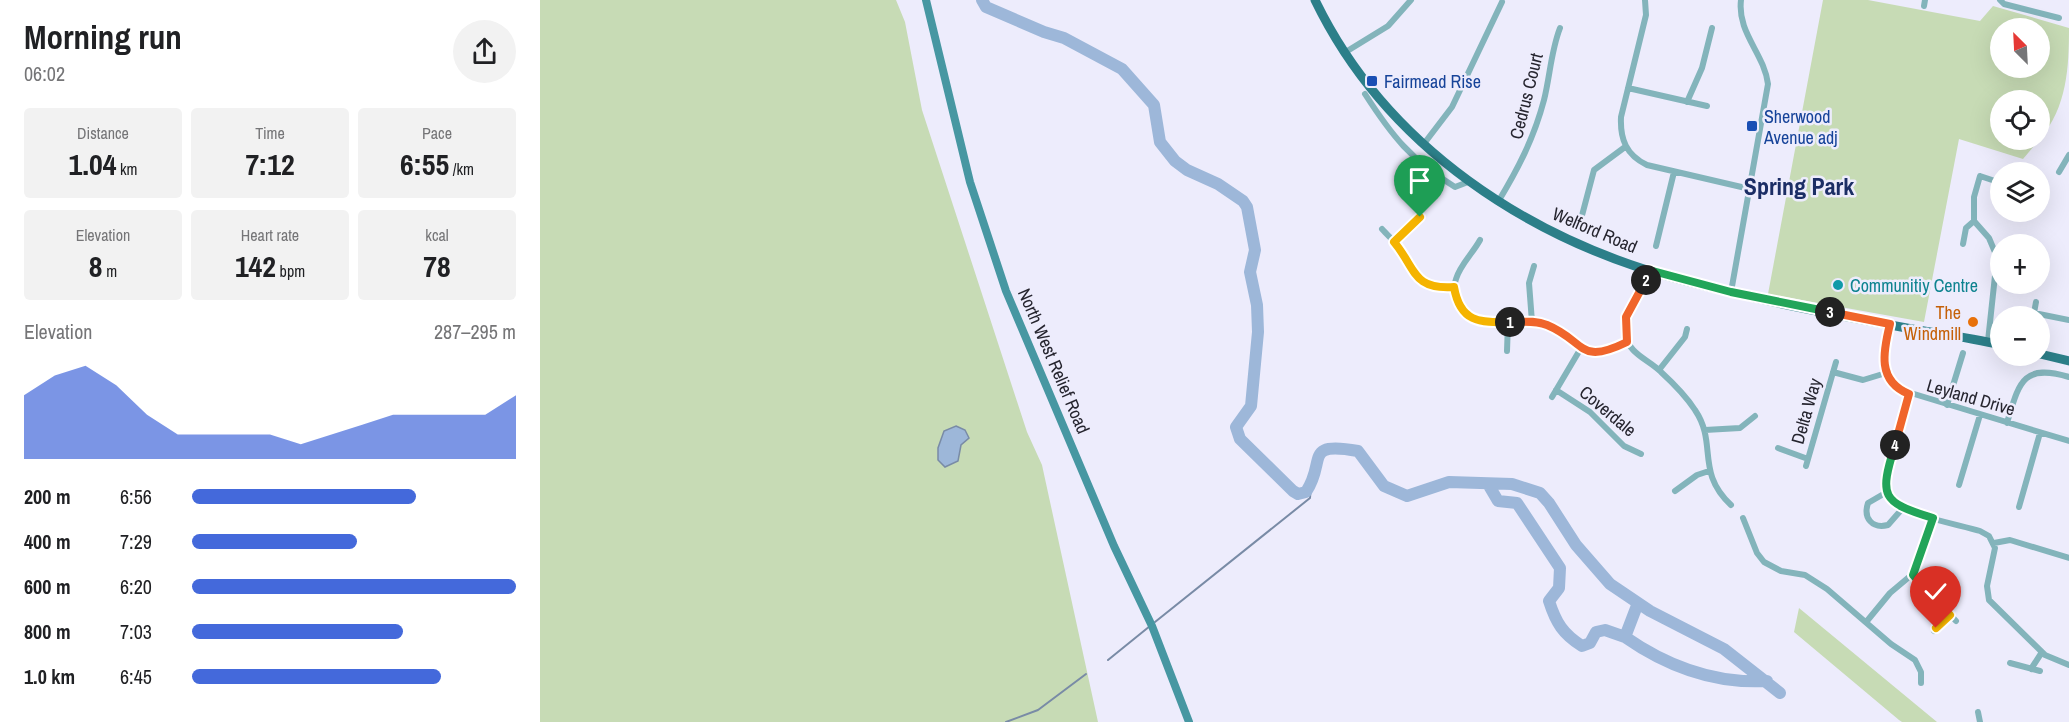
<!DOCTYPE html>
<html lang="en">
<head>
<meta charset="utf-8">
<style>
  :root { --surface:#fff; --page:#f2f2f2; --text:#202124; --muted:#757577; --accent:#4469db }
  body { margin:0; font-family:"Archivo Narrow",sans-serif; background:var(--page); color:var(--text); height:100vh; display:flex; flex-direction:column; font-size:22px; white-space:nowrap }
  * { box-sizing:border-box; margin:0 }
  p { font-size:20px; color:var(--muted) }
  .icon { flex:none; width:33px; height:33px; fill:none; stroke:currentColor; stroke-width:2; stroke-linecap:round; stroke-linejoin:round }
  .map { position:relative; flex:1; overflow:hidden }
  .panel { display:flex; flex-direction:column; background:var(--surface); width:540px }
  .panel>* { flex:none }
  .needle { width:39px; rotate:336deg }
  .buttons { position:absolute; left:1450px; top:18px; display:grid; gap:12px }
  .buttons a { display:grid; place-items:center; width:60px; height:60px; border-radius:50%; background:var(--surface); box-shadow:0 6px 24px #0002; font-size:30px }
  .pin { position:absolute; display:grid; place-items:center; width:51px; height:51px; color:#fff; margin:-62px -26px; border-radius:50% 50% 50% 0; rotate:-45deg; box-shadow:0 0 6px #0007 }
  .pin .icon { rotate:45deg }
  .km { position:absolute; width:30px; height:30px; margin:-15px; border-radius:50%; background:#222; color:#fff; font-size:16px; line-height:30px; text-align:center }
  .round { display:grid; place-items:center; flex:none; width:63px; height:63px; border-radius:32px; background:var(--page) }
  .headline { display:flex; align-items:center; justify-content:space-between; height:102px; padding:0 24px }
  h1 { font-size:33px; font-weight:700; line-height:45px }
  .figures { display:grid; grid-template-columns:repeat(3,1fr); gap:9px; height:102px; padding:6px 24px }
  .figures div { display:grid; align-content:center; border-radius:6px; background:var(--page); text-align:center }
  .figures b { font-size:30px; font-weight:700 }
  .figures small { font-size:16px; font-weight:400 }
  .figures p { font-size:16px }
  .chart { height:168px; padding:12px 24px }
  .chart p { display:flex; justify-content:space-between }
  .chart svg { width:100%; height:108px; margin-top:6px; fill:var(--accent); opacity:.7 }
  ul { padding:0 24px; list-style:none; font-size:20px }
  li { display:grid; grid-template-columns:96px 72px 1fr; align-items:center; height:45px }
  li i { height:15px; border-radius:8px; background:var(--accent) }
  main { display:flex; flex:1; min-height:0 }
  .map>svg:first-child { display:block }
  .green { fill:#c7dbb5; fill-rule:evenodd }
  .water { fill:#9db7d9; stroke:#798ba6; stroke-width:1.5 }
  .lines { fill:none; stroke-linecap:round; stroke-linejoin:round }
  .stream { stroke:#798ba6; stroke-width:2 }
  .river { stroke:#9db7d9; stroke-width:12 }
  .street { stroke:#83b4bb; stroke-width:6 }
  .secondary { stroke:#4797a2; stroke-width:8 }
  .primary { stroke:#2c7f89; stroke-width:9 }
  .split-1-casing { stroke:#fff; stroke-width:12 }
  .split-2-casing { stroke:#fff; stroke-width:12 }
  .split-3-casing { stroke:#fff; stroke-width:12 }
  .split-4-casing { stroke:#fff; stroke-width:12 }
  .split-5-casing { stroke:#fff; stroke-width:12 }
  .split-6-casing { stroke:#fff; stroke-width:12 }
  .split-1 { stroke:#f5b400; stroke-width:8 }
  .split-2 { stroke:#f0652b; stroke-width:8 }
  .split-3 { stroke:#22a559; stroke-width:8 }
  .split-4 { stroke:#f0652b; stroke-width:8 }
  .split-5 { stroke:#22a559; stroke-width:8 }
  .split-6 { stroke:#f5b400; stroke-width:8 }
  .transit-dot { fill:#1a4fb4; stroke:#edecfc; stroke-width:2 }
  .culture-dot { fill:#0f9aa8; stroke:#edecfc; stroke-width:2 }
  .food-dot { fill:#e8710a; stroke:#edecfc; stroke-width:2 }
  .labels { text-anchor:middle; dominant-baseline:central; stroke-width:5; stroke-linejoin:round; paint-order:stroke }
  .transit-label { font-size:18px; fill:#164399; stroke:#edecfc; text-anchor:start }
  .street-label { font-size:18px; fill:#26252f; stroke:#edecfc }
  .culture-label { font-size:18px; fill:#0d838f; stroke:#edecfc; text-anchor:start }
  .food-label { font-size:18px; fill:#c56008; stroke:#edecfc; text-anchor:end }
  .district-label { font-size:24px; font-weight:bold; fill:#1c2e65; stroke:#edecfc }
</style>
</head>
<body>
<main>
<section class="panel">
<div class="headline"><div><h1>Morning run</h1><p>06:02</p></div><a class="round"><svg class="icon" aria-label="share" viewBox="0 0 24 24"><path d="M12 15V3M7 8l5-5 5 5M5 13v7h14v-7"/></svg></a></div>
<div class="figures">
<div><p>Distance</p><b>1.04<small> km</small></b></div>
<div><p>Time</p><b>7:12</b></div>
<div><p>Pace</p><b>6:55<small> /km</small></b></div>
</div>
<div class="figures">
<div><p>Elevation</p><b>8<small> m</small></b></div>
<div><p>Heart rate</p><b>142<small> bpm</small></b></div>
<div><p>kcal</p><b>78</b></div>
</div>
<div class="chart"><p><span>Elevation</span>287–295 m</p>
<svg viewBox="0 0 160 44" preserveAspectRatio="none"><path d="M0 44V18L10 10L20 6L30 14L40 26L50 34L60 34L70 34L80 34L90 38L100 34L110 30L120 26L130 26L140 26L150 26L160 18V44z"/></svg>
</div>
<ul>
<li><b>200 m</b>6:56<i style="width:69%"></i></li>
<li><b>400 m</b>7:29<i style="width:51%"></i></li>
<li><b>600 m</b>6:20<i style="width:100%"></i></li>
<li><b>800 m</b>7:03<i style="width:65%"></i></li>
<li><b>1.0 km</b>6:45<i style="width:77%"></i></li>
</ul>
</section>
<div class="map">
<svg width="1529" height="722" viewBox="0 0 1529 722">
  <rect width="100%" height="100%" fill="#edecfc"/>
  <!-- green -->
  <path class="green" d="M0,0h356l9,22 17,88 105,322 15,33 56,257h-558z
    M1283,0h45l112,21 13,-15 76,22c0,40 -2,79 -29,111v-39h-39v40h38l-16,19 -64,-20 -35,183 -156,-28zM1500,28v40h-39v-40z
    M1259,608l138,114h-35l-3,-2 -105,-88z"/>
  <!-- water -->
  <path class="water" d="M416,426l9,4 4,8 -8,7 -3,16 -13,6 -7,-7v-12l6,-17z"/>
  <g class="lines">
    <!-- stream -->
    <path class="stream" d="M615,622l155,-124 1,-13
      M568,660l42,-34
      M466,722l32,-12 48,-36"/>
    <!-- river -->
    <path class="river" d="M442,0l4,7 58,25 20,6 58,31 32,36 6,37 15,19 12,9 31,14 25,17 4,6 8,43 -5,22 7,33 1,27 -7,74 -15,21 4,12 53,52 5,3 8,-2c21,-31 -4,-51 52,-41l26,35 23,10 42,-14 63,2 28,9 9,10 27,42 34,39 40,27 74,38 56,44
      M948,484l10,17 19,2 43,65 -1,20 -10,13c7,22 14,33 33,45l8,-3 6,-11 9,-2 20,7
      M1098,603l-13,34c43,30 89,47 142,44"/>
    <!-- street -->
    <path class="street" d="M1105,0l1,15 -25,102c-1,22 5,38 26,48l103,24
      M1460,0l4,4 55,14
      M1384,6l1,-6
      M804,53l44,-27 23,-26
      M1088,88l79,18
      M825,94c27,42 46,66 90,93l13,-5
      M1147,102l15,-34 10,-40
      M883,145l29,-38 50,-105
      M1519,172l10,-17
      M958,202c20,-33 36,-64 46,-102 6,-24 7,-49 16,-72
      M1040,223l14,-53 31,-23
      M842,229c8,9 19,18 25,29 14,25 16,31 47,29
      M940,240c-7,13 -20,25 -24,39 -3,8 -1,16 2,23 14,33 56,15 83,21 43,10 32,46 86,19
      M853,241l27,-24 -2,-9
      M1423,244l3,-16 8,-7
      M1116,246l18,-74
      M1109,270c-3,9 -5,18 -9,26 -7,13 -18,21 -15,37 3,21 23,26 36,39 12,11 25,24 34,38 23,34 0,61 36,95
      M1191,292l37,-208c-4,-31 -31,-51 -27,-84
      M1496,302l-2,11 35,7
      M992,322l-3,-39 5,-17
      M1350,324c-6,26 -13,48 11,66l168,51
      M1448,341l9,-84 -8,-19 -15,-17v-24l6,-21 21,7
      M967,351l1,-29
      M1119,370l26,-33 2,-8
      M1293,372l30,8 23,-7
      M1016,390l34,22 34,34 17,8
      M1369,394l-23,81c-1,10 0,20 7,27 12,13 68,23 87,29l9,5 6,12 -8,38 2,14 56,55 24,10
      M1012,397l29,-49
      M1407,405l16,-52
      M1467,423c12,-40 15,-60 62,-46
      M1165,430l35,-2 15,-12
      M1238,448l30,11
      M1266,466l30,-104
      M1419,485l21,-70
      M1135,491l22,-16 12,-4
      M1347,492l-19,11c-5,15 4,26 20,22l14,-16
      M1479,507l21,-74
      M1203,518l14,35 7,9 17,9 24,4 22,14 64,55 24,16 6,12v11
      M1454,543l16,-3 59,18
      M1373,575l43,46
      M1327,621l23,-28 25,-21 18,-54
      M1394,631l16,-16
      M1470,663l30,8
      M1491,669l11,-17
      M1438,712l2,10"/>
    <!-- secondary -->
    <path class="secondary" d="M386,0l44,182 36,109 108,255 38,80 37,96"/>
    <!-- primary -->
    <path class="primary" d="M775,0c71,147 215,241 370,281 75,20 151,34 227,48 30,5 60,9 89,16
      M1500,354l29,7"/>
  </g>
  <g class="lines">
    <defs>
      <path id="split-1" d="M880,217l-26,25c22,26 18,48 60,45 6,35 25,36 56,35"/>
      <path id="split-2" d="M970,322c12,0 25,-2 37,3 39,16 31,41 80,17l-1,-25 20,-37"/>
      <path id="split-3" d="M1106,280l3,-10 82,22 99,20"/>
      <path id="split-4" d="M1290,312l60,12c-7,28 -13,57 19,70l-14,51"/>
      <path id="split-5" d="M1355,445c-16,52 -14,57 38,73l-20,57 20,23"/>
      <path id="split-6" d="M1393,598l17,17 -14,13"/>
    </defs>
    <!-- split-1 casing -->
    <use href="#split-1" class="split-1-casing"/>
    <!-- split-2 casing -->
    <use href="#split-2" class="split-2-casing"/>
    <!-- split-3 casing -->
    <use href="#split-3" class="split-3-casing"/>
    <!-- split-4 casing -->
    <use href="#split-4" class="split-4-casing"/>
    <!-- split-5 casing -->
    <use href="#split-5" class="split-5-casing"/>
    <!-- split-6 casing -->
    <use href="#split-6" class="split-6-casing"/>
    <!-- split-1 -->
    <use href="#split-1" class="split-1"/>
    <!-- split-2 -->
    <use href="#split-2" class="split-2"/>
    <!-- split-3 -->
    <use href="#split-3" class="split-3"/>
    <!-- split-4 -->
    <use href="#split-4" class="split-4"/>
    <!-- split-5 -->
    <use href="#split-5" class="split-5"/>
    <!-- split-6 -->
    <use href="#split-6" class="split-6"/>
  </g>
  <!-- markers -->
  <g class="transit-dot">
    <rect x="826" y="75" width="12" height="12" rx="3"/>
    <rect x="1206" y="120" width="12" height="12" rx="3"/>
  </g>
  <circle class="culture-dot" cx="1298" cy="285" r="6"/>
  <circle class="food-dot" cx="1433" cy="322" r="6"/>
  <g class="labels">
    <!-- transit labels -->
    <g class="transit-label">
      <text x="844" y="81">Fairmead Rise</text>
      <text x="1224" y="116">Sherwood<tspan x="1224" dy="21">Avenue adj</tspan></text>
    </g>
    <!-- street labels -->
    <g class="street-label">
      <text transform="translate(986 96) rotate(-76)">Cedrus Court</text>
      <text transform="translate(1055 230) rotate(23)">Welford Road</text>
      <text transform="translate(514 361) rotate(67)">North West Relief Road</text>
      <text transform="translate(1431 397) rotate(16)">Leyland Drive</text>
      <text transform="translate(1068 411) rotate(40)">Coverdale</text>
      <text transform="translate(1266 411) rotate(-74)">Delta Way</text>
    </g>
    <!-- culture labels -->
    <g class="culture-label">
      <text x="1310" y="285">Communitiy Centre</text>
    </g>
    <!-- food labels -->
    <g class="food-label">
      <text x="1421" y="312">The<tspan x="1421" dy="21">Windmill</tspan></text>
    </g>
    <!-- district labels -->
    <g class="district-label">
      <text x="1259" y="186">Spring Park</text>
    </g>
  </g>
</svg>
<div class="buttons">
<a><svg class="needle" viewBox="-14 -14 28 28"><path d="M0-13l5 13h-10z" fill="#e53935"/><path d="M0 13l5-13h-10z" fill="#757577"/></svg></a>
<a><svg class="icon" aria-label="locate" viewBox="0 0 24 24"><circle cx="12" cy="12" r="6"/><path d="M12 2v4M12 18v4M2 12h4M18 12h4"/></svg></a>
<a><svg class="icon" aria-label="layers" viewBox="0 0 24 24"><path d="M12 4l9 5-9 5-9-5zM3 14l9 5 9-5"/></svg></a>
<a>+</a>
<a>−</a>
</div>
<div class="pin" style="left:880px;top:217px;background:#1e9e55"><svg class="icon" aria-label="arrive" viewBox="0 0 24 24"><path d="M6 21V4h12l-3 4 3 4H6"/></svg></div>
<div class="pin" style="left:1396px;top:628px;background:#d93025"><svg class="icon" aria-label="check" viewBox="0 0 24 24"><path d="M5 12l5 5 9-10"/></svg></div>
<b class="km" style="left:970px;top:322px">1</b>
<b class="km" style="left:1106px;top:280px">2</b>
<b class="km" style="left:1290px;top:312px">3</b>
<b class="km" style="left:1355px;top:445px">4</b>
</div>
</main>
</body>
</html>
